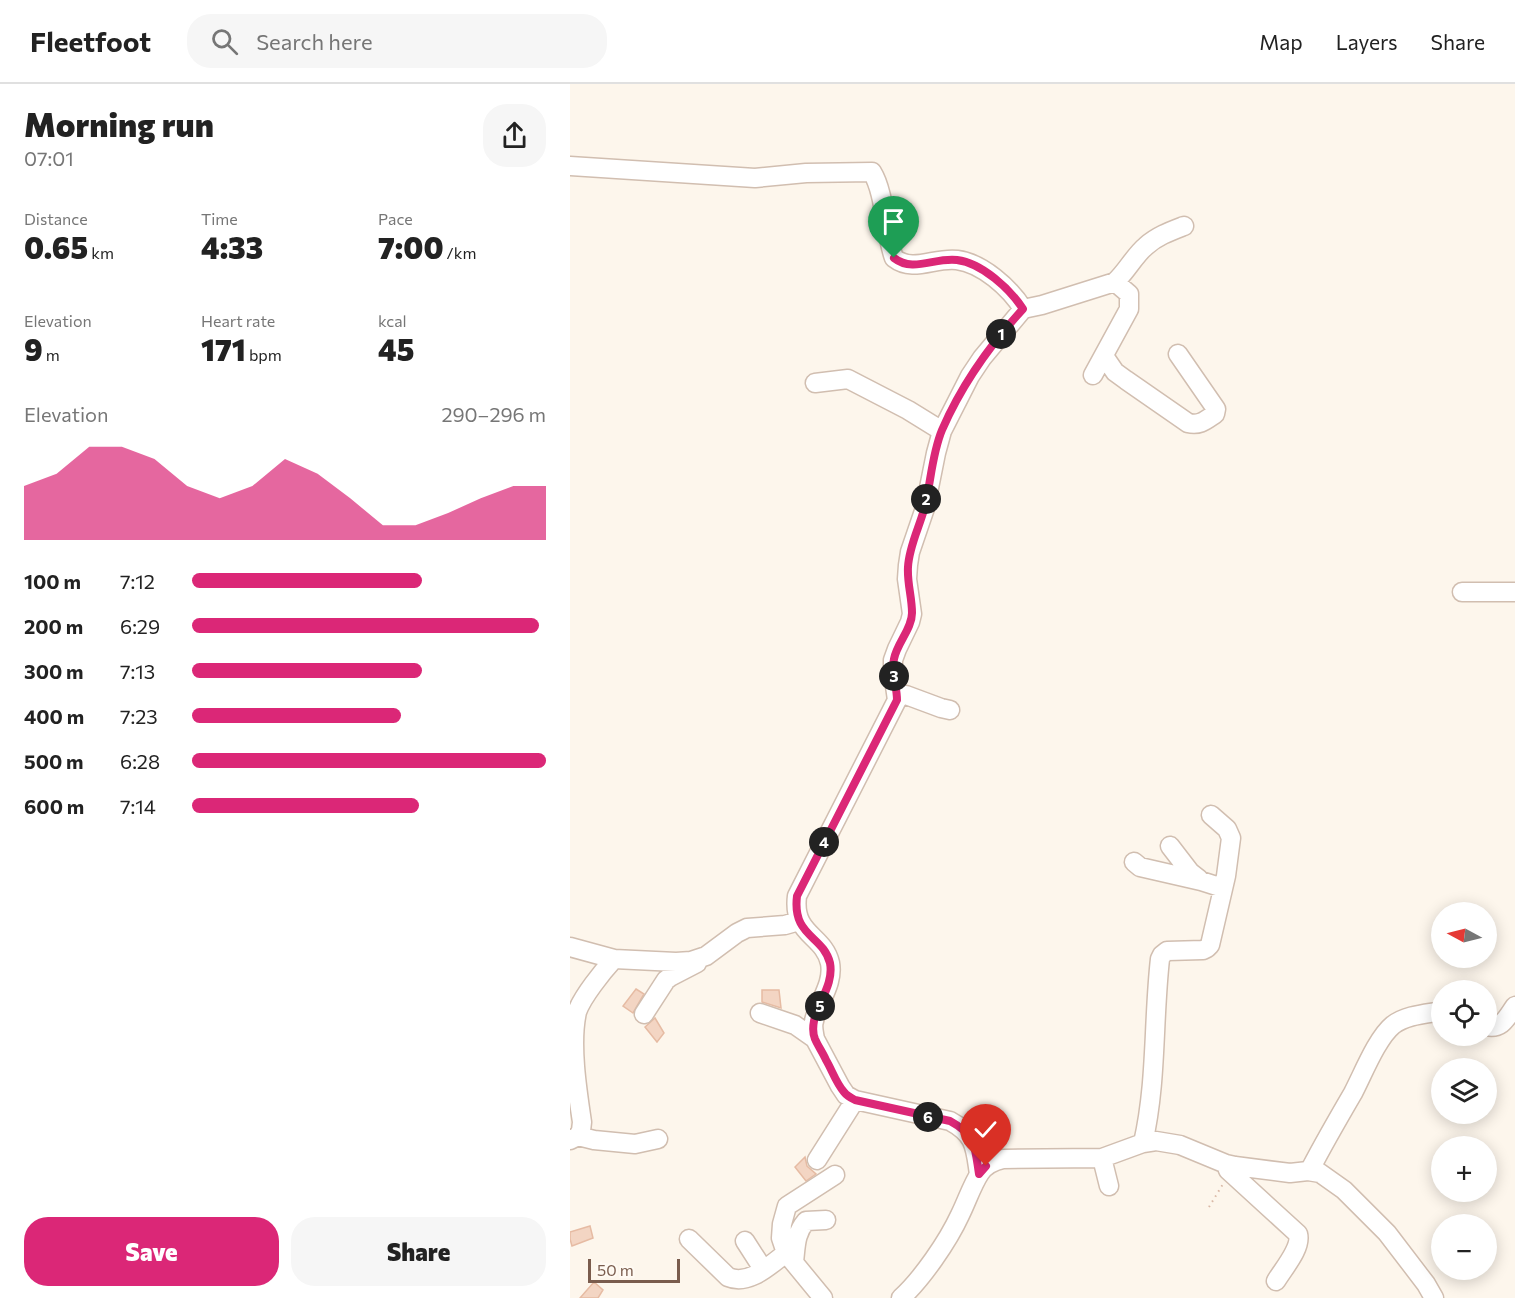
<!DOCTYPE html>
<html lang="en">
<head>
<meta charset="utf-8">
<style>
  :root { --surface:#fff; --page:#f6f6f6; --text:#222; --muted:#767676; --line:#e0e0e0; --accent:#db2777 }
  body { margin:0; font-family:Commissioner,sans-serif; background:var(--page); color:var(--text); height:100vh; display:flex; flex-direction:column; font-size:22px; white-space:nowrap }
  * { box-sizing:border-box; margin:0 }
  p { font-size:20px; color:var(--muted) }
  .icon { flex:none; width:33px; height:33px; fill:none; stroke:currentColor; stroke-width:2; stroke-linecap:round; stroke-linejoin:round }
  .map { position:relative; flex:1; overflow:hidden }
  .details { display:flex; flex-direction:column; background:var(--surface); width:570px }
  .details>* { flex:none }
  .needle { width:39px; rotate:277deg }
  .fabs { position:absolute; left:861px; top:818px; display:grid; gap:12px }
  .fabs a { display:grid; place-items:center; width:66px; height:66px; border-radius:50%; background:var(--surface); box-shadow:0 3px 15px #0003; font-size:30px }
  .scale { position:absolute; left:18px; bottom:15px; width:92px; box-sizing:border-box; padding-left:6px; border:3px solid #7a5c4d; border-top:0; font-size:16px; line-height:21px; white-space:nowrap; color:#7a5c4d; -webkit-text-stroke:4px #fffaf3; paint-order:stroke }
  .pin { position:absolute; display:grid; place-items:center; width:51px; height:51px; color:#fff; margin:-62px -26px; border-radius:50% 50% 50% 0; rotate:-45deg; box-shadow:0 0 6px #0007 }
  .pin .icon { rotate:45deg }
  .km { position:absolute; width:30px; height:30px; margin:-15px; border-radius:50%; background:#222; color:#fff; font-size:16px; line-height:30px; text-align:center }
  .round { display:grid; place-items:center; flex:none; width:63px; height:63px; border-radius:24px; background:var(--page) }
  .summary { display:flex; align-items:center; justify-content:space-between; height:102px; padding:0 24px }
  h1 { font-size:33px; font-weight:800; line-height:45px }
  .figures { display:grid; grid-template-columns:repeat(3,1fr); gap:9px; height:102px; padding:6px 24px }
  .figures div { display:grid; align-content:center }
  .figures b { font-size:30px; font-weight:800 }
  .figures small { font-size:16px; font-weight:400 }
  .figures p { font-size:16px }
  .chart { height:168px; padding:12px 24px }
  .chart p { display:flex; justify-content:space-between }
  .chart svg { width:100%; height:108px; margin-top:6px; fill:var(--accent); opacity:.7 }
  .cta { display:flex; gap:12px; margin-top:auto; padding:12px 24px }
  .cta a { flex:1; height:69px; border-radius:24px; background:var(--accent); color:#fff; font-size:24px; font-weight:800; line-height:69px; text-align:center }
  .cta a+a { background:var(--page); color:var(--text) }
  ul { padding:0 24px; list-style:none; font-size:20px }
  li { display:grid; grid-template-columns:96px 72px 1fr; align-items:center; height:45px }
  li i { height:15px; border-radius:8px; background:var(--accent) }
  header { display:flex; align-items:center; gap:36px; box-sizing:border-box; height:84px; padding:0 30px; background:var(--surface); border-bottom:2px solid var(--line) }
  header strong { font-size:28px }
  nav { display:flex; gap:33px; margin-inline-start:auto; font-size:21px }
  .search { width:420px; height:54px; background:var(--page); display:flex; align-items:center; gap:15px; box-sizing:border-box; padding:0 21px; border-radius:24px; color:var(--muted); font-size:22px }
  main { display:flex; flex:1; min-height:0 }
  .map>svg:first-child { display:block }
  .building { fill:#f3d5c3; stroke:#e6bba3; stroke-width:1.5 }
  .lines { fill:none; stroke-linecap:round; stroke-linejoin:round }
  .minor-casing { stroke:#d1beb0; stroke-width:21 }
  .path { stroke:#d9b8a5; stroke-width:2; stroke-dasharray:1.5 4.5; stroke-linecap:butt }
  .minor { stroke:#fff; stroke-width:18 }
  .route-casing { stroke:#fff; stroke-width:12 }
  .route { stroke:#db2777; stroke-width:8 }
</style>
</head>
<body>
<header>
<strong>Fleetfoot</strong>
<div class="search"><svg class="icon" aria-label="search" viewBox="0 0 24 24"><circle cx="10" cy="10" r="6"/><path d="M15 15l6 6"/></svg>Search here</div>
<nav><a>Map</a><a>Layers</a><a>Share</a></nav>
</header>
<main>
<section class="details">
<div class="summary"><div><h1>Morning run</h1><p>07:01</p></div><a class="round"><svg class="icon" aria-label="share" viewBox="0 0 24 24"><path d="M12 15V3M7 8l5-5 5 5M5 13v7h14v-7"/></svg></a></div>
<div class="figures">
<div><p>Distance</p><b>0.65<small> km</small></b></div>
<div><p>Time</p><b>4:33</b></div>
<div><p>Pace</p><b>7:00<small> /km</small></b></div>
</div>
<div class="figures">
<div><p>Elevation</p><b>9<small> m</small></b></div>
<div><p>Heart rate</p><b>171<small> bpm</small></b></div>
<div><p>kcal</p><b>45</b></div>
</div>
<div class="chart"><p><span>Elevation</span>290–296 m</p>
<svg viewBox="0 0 160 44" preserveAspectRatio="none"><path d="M0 44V22L10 17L20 6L30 6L40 11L50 22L60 27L70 22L80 11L90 17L100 27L110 38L120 38L130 33L140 27L150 22L160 22V44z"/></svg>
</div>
<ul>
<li><b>100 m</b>7:12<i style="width:65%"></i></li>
<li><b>200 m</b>6:29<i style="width:98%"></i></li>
<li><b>300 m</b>7:13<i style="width:65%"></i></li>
<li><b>400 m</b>7:23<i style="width:59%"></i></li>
<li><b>500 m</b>6:28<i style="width:100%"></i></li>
<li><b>600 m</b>7:14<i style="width:64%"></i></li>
</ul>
<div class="cta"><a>Save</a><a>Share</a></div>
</section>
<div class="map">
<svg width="945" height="1214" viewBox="0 0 945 1214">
  <rect width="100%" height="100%" fill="#fdf6ec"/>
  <!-- building -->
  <path class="building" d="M66,905l8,5 -11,19 -10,-7z
    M192,906h17l2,18 -19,-6z
    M85,934l9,15 -7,9 -12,-15z
    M235,1073l2,9 9,8 -10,7 -11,-14z
    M20,1142l3,12 -21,8 -2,-7v-7z
    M24,1198l9,8 -5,8h-18z"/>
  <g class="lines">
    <defs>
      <path id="minor" d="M0,82l185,12 51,-5 66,-1c13,21 13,61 22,86 19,15 41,-1 63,2 25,3 53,28 66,49
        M534,272l11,16 11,8 62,43c12,3 18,-3 27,-9l1,-5 -38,-55
        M523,291l36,-66v-15l-14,-12
        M245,299l33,-4 60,31 34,21
        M892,508h53
        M327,616l5,-5h4l35,13 9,2
        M600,762l20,26 9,7
        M564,778l6,5 61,14 22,7
        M0,863l44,12 62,3 15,-1 15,-5 31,-23 10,-5 38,-3 14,-4
        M190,929l35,12 20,14
        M74,930l22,-34 4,-3 27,-14
        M916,942c16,4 21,-9 29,-20
        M8,1052l3,-5 1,-9c-5,-33 -12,-79 -5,-110 5,-15 26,-41 37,-53
        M0,1056l8,-4 16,4 41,4 23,-5
        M573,1059c14,-61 10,-122 17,-184l2,-4 5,-4 36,-1 4,-2 3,-3 16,-69 5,-38 -4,-9 -16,-14
        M532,1074l7,28
        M247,1076l38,-60
        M656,1080l2,6 70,64c4,14 -15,35 -22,47
        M738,1087l4,-5c13,-25 27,-49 41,-73 10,-19 24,-55 40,-68 13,-10 32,-11 49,-14
        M409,1090c-4,-26 -3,-39 -29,-53l-95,-21 -9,-5 -6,-9 -25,-47c-1,-6 -3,-12 -1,-18 4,-19 20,-37 16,-58 -6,-28 -38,-28 -33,-67l100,-196 -4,-28v-12l4,-11 13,-27 2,-8 -5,-35 1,-14 2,-13 15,-44 11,-55 6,-22 28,-55 12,-18 41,-49 19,-4 73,-23c12,-11 19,-26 31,-36 11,-10 25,-15 38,-20
        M119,1155l39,38c21,9 42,-12 58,-24
        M175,1157l18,28
        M224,1178c2,-16 1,-28 12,-41l20,-1
        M253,1214l-37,-45 -5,-15 1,-14 5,-18 48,-31
        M331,1214c21,-19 47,-57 59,-83 7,-14 12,-30 20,-42 6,-9 14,-12 23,-14l99,-1 41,-15 13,-2 24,4 46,19 9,2 55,7 18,-2 12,2 24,17 43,43 39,51 8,14"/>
    </defs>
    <!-- minor casing -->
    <use href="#minor" class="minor-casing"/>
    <!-- path -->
    <path class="path" d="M639,1123l14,-23"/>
    <!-- minor -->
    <use href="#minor" class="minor"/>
  </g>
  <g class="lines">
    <defs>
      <path id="route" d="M324,174c19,15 41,-1 63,2 25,3 53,29 66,49 -34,37 -61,75 -81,121 -10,24 -11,51 -17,76 -5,20 -16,40 -17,61 -1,16 4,30 4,46 0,16 -15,30 -18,46 -3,13 3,27 3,41l-100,196c-5,41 26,39 33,67 4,21 -12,39 -16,58 -1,5 -1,13 1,18 3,7 8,14 11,21 6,10 10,23 18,32 3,4 7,6 11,8l95,21c26,14 25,27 29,53l7,-8"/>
    </defs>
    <!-- route casing -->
    <use href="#route" class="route-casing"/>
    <!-- route -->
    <use href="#route" class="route"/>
  </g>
</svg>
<div class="fabs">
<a><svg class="needle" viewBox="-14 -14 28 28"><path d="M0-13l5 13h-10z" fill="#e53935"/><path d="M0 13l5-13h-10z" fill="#767676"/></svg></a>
<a><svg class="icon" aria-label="locate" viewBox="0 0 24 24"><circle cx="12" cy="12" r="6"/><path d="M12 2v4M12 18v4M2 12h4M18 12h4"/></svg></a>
<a><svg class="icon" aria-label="layers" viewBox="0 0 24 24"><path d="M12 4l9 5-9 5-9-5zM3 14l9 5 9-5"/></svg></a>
<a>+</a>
<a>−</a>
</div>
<div class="scale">50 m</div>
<div class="pin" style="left:324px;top:174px;background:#1e9e55"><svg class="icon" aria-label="arrive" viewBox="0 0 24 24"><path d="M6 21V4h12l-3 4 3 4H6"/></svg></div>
<div class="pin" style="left:416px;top:1082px;background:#d93025"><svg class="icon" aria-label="check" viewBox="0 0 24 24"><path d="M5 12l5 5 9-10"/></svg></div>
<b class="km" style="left:431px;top:250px">1</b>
<b class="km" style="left:356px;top:415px">2</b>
<b class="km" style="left:324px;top:592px">3</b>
<b class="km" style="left:254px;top:758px">4</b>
<b class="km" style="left:250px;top:922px">5</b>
<b class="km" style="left:358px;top:1033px">6</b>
</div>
</main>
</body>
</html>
